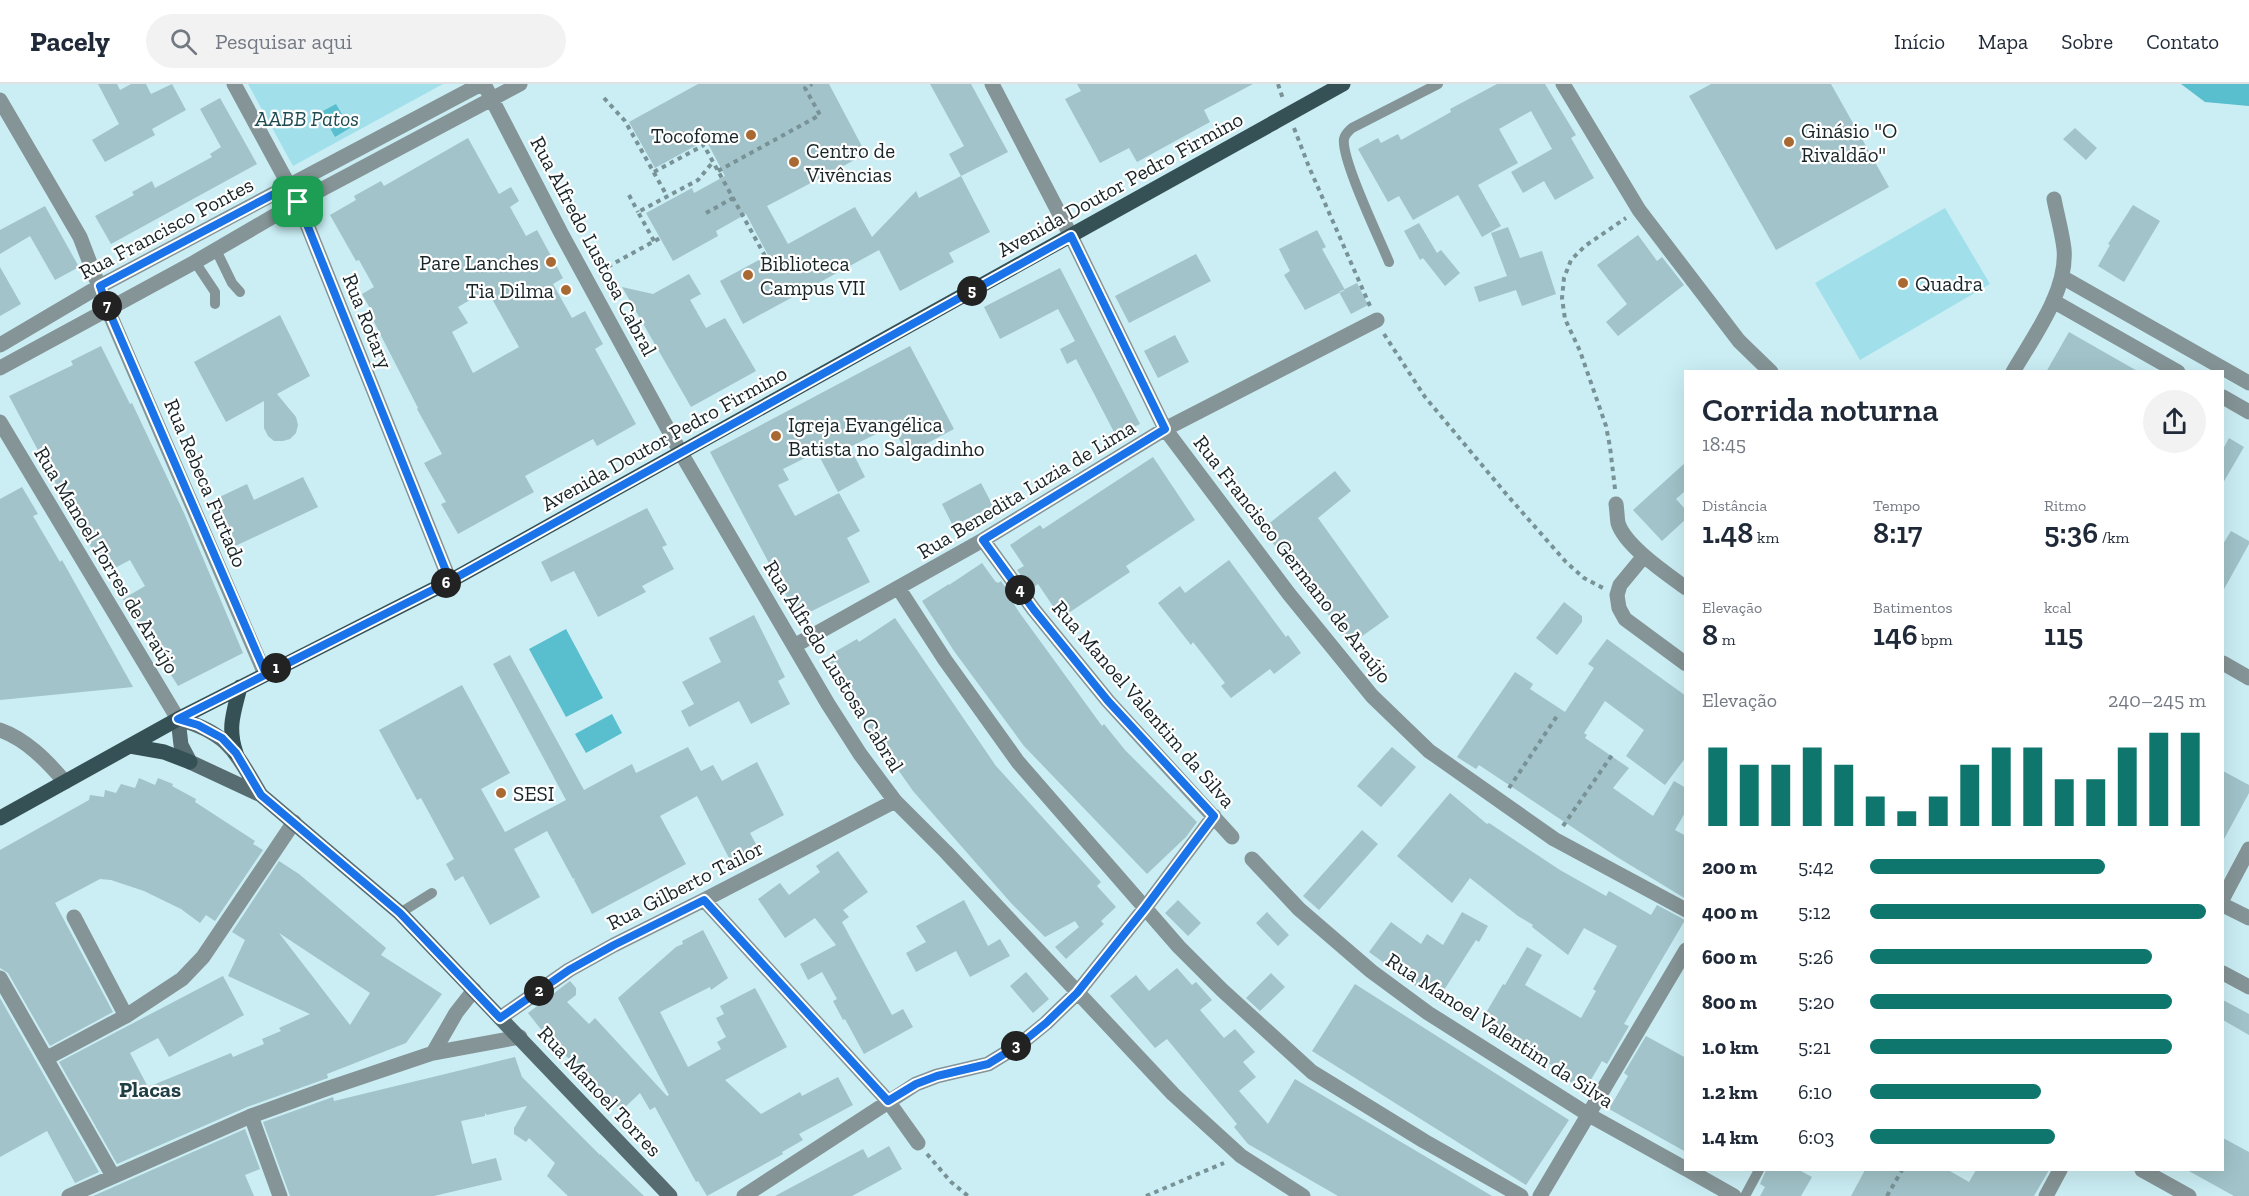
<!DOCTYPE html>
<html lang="pt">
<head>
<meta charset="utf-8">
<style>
  :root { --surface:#fff; --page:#f2f2f3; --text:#1f2937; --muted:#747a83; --line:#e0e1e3; --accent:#0f766e }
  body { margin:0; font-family:"Zilla Slab",serif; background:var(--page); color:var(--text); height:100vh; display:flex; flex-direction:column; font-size:22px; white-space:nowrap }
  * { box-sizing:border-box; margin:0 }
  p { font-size:20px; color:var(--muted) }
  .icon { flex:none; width:33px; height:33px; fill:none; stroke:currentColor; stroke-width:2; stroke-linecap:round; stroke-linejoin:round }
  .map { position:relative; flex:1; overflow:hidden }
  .panel { position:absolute; left:1684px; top:286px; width:540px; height:801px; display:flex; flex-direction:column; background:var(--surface); border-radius:0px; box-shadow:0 6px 24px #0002 }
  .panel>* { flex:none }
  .pin { position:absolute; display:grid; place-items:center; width:51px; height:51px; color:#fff; margin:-26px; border-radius:12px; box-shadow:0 3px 9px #0006 }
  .km { position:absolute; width:30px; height:30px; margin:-15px; border-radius:50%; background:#222; color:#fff; font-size:16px; line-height:30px; text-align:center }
  .round { display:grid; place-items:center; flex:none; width:63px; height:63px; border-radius:32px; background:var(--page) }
  .summary { display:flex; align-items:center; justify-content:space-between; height:102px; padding:0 18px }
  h1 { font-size:33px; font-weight:600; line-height:45px }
  .stats { display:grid; grid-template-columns:repeat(3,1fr); gap:9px; height:102px; padding:6px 18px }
  .stats div { display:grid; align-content:center }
  .stats b { font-size:30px; font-weight:600 }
  .stats small { font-size:16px; font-weight:400 }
  .stats p { font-size:16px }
  .chart { height:168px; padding:12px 18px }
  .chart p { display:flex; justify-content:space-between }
  .chart svg { width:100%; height:108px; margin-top:6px; stroke:var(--accent); stroke-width:6 }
  ul { padding:0 18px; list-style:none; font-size:20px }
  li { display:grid; grid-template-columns:96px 72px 1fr; align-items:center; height:45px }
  li i { height:15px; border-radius:8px; background:var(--accent) }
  header { display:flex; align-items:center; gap:36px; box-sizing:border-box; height:84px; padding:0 30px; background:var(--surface); border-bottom:2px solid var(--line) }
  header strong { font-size:28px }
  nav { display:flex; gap:33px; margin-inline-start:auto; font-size:21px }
  .search { width:420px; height:54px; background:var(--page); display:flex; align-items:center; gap:15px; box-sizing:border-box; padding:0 21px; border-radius:33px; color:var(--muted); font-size:22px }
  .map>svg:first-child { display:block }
  .green { fill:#a1e0ea }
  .water { fill:#59becd }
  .building { fill:#a1c3c9; fill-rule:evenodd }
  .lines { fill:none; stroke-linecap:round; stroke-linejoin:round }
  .path { stroke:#789296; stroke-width:4; stroke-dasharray:4.5 4.5; stroke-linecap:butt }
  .service { stroke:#859496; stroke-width:10 }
  .pedestrian { stroke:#859496; stroke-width:15 }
  .minor { stroke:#859496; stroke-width:15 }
  .secondary { stroke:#576c70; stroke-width:15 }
  .primary { stroke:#365155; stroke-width:15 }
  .primary-bridge { stroke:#365155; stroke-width:15 }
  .route-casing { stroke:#fff; stroke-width:12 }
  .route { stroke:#1a73e8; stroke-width:8 }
  .poi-dot { fill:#a96932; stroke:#fff; stroke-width:2 }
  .labels { text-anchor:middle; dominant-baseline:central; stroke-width:4.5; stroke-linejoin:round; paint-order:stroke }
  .park-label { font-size:21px; font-style:italic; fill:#1f4c53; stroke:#fff }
  .poi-label { font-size:21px; fill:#182528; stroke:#fff; text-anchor:start }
  .street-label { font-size:21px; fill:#182528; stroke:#fff }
  .neighbourhood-label { font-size:22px; font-weight:bold; fill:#203f44; stroke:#fff }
</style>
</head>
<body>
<header>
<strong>Pacely</strong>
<div class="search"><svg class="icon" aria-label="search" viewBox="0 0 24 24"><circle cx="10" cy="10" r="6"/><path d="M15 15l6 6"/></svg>Pesquisar aqui</div>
<nav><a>Início</a><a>Mapa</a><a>Sobre</a><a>Contato</a></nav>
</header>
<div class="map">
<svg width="2249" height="1112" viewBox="0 0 2249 1112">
  <rect width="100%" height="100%" fill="#caeef4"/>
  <!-- green -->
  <path class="green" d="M248,0h195l-150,82z
    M1945,124l45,76 -130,76 -45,-77z"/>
  <!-- water -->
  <path class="water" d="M2181,0h68v22l-44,-4z
    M336,20l14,24 -15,9 -14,-25z
    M566,545l37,69 -37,19 -37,-68z
    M612,630l10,19 -36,20 -11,-19z"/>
  <!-- building -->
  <path class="building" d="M98,0h19l3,6 11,-6h15l5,10 21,-10 14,26 -34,19 3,6 -50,27 -13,-22 27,-16z
    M698,0h131l37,70 -99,52 21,38 67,-37 17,30 44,-46 3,7 42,-22 29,56 -41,21 5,9 -54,29 -21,-41 -136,74 -23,-43 48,-26 -22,-41 -30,17 2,5 -45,25 -27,-48 46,-25 2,5 31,-17 -19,-36 -51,28 -26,-46z
    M930,0h41l37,68 -47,24 -12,-22 15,-8z
    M1077,0h176l-49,26 6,12 -73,40 -8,-14 -29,15 -35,-64 16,-8z
    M1497,0h48l31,51 -5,3 23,40 -39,22 -11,-19 -21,12 -12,-21 41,-23 -21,-38 -32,18 19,34 -40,22 23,41 -19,11 -24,-42 -45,25 -14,-24 -11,6 -30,-53 20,-11 3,5 17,-9 3,6 50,-28 -1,-3z
    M1711,0h120l58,103 -113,63 -87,-154z
    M220,14l37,66 -146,80 -16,-28 39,-21 -2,-3 20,-11 3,7 57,-31 -2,-3 11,-7 -21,-38z
    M2075,44l22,20 -11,12 -23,-21z
    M468,54l31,56 12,-7 8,14 -9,6 16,29 11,-6 26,48 -10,6 19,34 13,-7 18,33 -8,5 41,75 -39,22 -4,-7 -68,37 9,16 -76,42 -17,-30 5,-2 -22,-39 18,-9 -25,-45 1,-1 -45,-88 3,-1 -14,-25 12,-7 -15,-27 -3,1 -26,-46 26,-15 -2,-4 27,-15 3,5zM487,206l32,57 -46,26 -21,-41 16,-9 -10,-16z
    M2133,121l27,16 -36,61 -26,-16 12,-21 -2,-1z
    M45,122l34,61 -24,13 -25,-44 -30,18v-24z
    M1419,139l18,30 4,-3 19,23 -15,13 -22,-28 -3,2 -16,-29z
    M1508,143l12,31 22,-7 14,43 -34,12 -6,-16 -37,12 -5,-15 33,-11 -16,-43z
    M1317,146l9,17 -4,2 23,41 -40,20 -21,-35 6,-4 -11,-22z
    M1638,151l19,26 5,-4 22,28 -66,51 -12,-14 21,-18 -30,-39z
    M1196,170l15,27 -82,42 -14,-27z
    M0,183l21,37 -21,12z
    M1060,184l80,156 -24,12 -40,-77 -9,5 -7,-15 15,-8 -17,-32 -58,30 -16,-32z
    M689,190l12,20 -11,6 16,28 19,-10 31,53 -65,36 -69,-120 31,7z
    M1357,199l11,22 -17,9 -12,-22z
    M280,231l30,61 -33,18 19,23 2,8 -2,8 -6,6 -7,2h-9l-6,-5 -4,-8v-27l-38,21 -32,-60z
    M2069,248l70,40h-93z
    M1175,251l14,27 -31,16 -14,-27z
    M101,262l29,58 2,-1 52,110 59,140 -65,33 -55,-87 22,-13 -15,-26 -17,9 -9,-16 -7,4 -23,-39 -65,-122 64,-31 -2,-4z
    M910,262l44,83 -47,25 -15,-28 -42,21 15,30 -27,15 -21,-40 -34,17 6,11 -11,5 17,31 44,-23 21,38 -13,7 23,44 -72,36 -88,-166z
    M2229,354l15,9 -21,36v-34z
    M1153,373l42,63 -69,46 4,6 -69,46 -23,-34 -7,5 -14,-19 7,-4 -14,-21 30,-20 3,4z
    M1686,378v28l-10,9 10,11v9l-24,22 -29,-31z
    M1335,387l16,20 -33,27 71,99 -38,27 -89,-115z
    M303,393l15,30 -87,41 -22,-46 38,-18 7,16z
    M981,399l12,23 -40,20 -11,-22z
    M22,403l16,27 -5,2 27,46 2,-2 71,127 -133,13v-201z
    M647,424l20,37 -5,2 12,22 -32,17 4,6 -48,25 -24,-46 -23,11 -10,-20z
    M2231,447l18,10v3l-26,47v-47z
    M1229,476l57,77 2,-2 13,18 -27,21 -4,-5 -39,29 -10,-12 4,-3 -32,-41 -2,3 -33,-42 22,-17 5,7z
    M982,479l13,18 3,2 3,-2 13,19 -2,1 7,11 83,114 2,-2 21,26 72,72 -11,15 -39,37 -123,-128 -70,-95 -32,-50 27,-17v1z
    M1564,518l18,14v6l-25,33 -21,-17z
    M754,531l31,62 -7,4 12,23 -39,20 -12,-23 -50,26 -8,-16 13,-7 -12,-22 39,-20 -12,-24z
    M895,534l101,148 105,116 -4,4 19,21 -15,14 3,3 -38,35 -11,-12 24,-20 -4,-6 -30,16 -34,-34 -98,-112 -52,-74 -35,-60 31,-18 2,3z
    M1607,555l79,57v61l-21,28 -39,-29 18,-26 -39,-29 -21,32 3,2 -2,3 44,30 -16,20 40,28 21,-35 12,7v23l-11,19 11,6v63l-69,-42 -138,-92 -3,4 -19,-12 58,-85 18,12 -3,5 35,23 29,-44 -6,-4z
    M510,571l74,135 48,-26 4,9 52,-26 13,24 12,-6 9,16 35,-19 27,53 -34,18 7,13 -27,14 -33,-64 -37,20 26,48 -94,50 -18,-34 1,-2 -2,1 -26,-48 -33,18 26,48 -50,28 -27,-49 -8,5 -9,-17 8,-5 -33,-61 -4,2 -38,-70 83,-45 48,88 -29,16 24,43 61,-32 -73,-136z
    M1392,663l24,20 -35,40 -24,-21z
    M2223,687l26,14v8l-26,48z
    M139,694l16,7 3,-7 15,6 -1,2 24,13 -1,3 60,39 -2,3 10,6 -48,71 -9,-6 -6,8 -19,-14 -37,-18 -33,-11 -11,-1 -45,24 58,109 -63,34 -42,-73 -8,-5v-118l89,-50 1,-5 14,2 1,-7 11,3 5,-9 14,4z
    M1450,709l37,31 2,-1 71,47 46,26 3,-5 42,24 6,-10 28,15 -61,104 5,2 -22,38 -5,-3 -17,29 -18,-10 3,-4 -90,-53 23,-39 2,1 22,-38 15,8 -17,30 56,33 15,-27 -3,-2 24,-43 -33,-18 -16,27 -36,-28 1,-2 -15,-9 -48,-38 -18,25 -55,-47z
    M1362,746l16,14 -59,66 -16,-14z
    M838,767l30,41 -25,18 6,7 -7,5 50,93 11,-6 10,18 -49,27 -19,-35 -2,1 -10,-19 4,-2 -15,-27 -14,8 -8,-16 36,-19 -21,-27 -30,20 -27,-39 22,-16 9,12 31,-23 -4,-6z
    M279,777l20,13 87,74 -5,7 61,39 -36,49 -79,31 1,4 -81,29 -130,57 -58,-102 164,-86 21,39 -75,42 -11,-19 -28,15 18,34 83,-34 2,4 31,-13 -2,-5 19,-8 -2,-3 31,-14 -82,-38 17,-36 -13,-8zM279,849l91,60 -20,32z
    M964,816l24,46 12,-7 10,17 -40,21 -14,-26 -40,21 -10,-19 20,-11 -10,-16z
    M1178,816l23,23 -13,13 -23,-23z
    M1267,828l22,23 -11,11 -22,-23z
    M1462,828l26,14 -9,16 -3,-2 -39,61 -68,-49 22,-30 30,22 6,-10 16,11z
    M703,846l25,48 -17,12 -1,-3 -50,25 28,55 33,-18 -4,-7 9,-5 -10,-19 8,-4 -4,-8 35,-18 32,59 -62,33 36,34 39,-22 2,4 36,-19 15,28 -54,29 4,6 -21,12 1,2 -76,42 -9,-15 -2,1 -41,-75 -5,3 -10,-17 -19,18 -45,-49 -2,2 -27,-27 -19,-24 42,-32 6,7v7l-9,7 22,22 6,-6 72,78 2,-1 -51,-97 58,-51 7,-3 -1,-3z
    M1177,884l15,17 4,-3 16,18 -12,10 24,28 11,-9 20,23 -12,10 13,15 -17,14 29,33 27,-45 197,117h-154l-90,-52 -14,-17 3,-3 -70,-85 -12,9 -45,-52 26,-21 13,16z
    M1026,888l23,27 -16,14 -23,-27z
    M1271,889l14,14 -25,24 -14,-13z
    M1355,900l214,136 -43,65 -214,-134z
    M0,914l99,174 -24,11 -28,-52 -47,26z
    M2223,916l26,14v21l-26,-15z
    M1646,952l40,22v94l-77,-43 19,-33 -4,-3z
    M515,973l7,20 78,78v-1l44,42h-76l-21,-20 8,-13 -26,-25 -3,4 -12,-8v-6l13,-22 -40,9 -2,-2v3l-24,5 11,43 24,-6 6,22 -68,16h-144l-27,-74 70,-25 1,4z
    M245,1045l15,40 -15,6 9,21h-161z
    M2223,1054l26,14v44h-15l-47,-26h36z
    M889,1062l13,23 -50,27h-77l88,-47 5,9z
    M1766,1086h33l13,7 -11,19h-41l5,-9 -5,-3z
    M1865,1086h83l21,12 7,-12h73l-15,26h-183z"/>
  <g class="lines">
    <!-- path -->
    <path class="path" d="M1278,0l5,15
      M604,14l21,23 42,75
      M1294,44l15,39 61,139
      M702,58l63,114
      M718,87l102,-56 -15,-27 7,-4
      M654,88l50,-27
      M629,111l9,17
      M706,129l27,-15
      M654,157l-16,-29 60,-32 15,-18
      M600,187l60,-33
      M1384,250l41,63 82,98 59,67 18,16 19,10
      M1615,405l-5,-42 -4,-21 -26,-75 -15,-32 -3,-21 2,-20 7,-18 14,-14 41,-28
      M1509,704l48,-72
      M1563,742l49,-71
      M927,1070l24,28 17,14
      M1146,1112l78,-33
      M1887,1112l15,-26"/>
    <!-- service -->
    <path class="service" d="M216,166l16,33 8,9
      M195,178l20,30v12
      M1389,178c-9,-22 -48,-103 -45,-123 1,-5 5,-8 8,-11l86,-44
      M400,829l32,-20
      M1745,1112l14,-26"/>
    <!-- pedestrian -->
    <path class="pedestrian" d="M251,1032l29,80"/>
    <!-- minor -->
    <path class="minor" d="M234,0l64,118 152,379
      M484,0l77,149 120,220 147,251 32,50 35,47 51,51 227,242 68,62 62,40
      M992,0l79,152 94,193 124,165 83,102 57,55 125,88 132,71
      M1563,0l76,126 100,131 32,31
      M0,16l80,137 28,73 157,364
      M2062,193l187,106
      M2053,217l125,71
      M0,261l100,-59 381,-202
      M0,284l195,-106 103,-60 222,-118
      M2013,288c20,-35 55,-81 51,-123 -2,-17 -7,-34 -10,-50
      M2223,313l26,15
      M0,338l178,297
      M1616,420c1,6 1,13 2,19 7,23 49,51 68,65
      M983,456l51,70 74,91 124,136
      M1644,472l-24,29 -3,10 2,13 6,11 61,45
      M899,505l46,71 73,102 161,185 43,43 90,82 112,69 97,55
      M794,562l189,-106 182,-111 212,-109
      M2223,579l26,15
      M0,646c26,9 47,31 65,52
      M1252,775l47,50 72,62 57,42 161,102 97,54
      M2223,814l26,-49
      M704,816l184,201 30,42
      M2223,821l26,13
      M74,833l52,99
      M2223,889l26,14
      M0,894l113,198
      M500,934l69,-48 45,-25 90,-45 191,-99
      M433,969l23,-40 18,-23
      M47,974l79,-42 56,-37 21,-22 91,-135
      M1688,1086l46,26
      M2142,1086l47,26
      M69,1112l182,-80 75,-27 107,-36 87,-16
      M744,1112l172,-112 21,-8 51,-12 31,-19 27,-22 31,-30 68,-85 69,-92
      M1540,1112l146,-246
      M2046,1112l14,-26"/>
    <!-- secondary -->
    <path class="secondary" d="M261,711c-26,-43 -32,-62 -83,-76l3,26 9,17 71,33 139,118 270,283"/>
    <!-- primary -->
    <path class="primary" d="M130,662l34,6 26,10
      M236,669c-9,-26 -2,-41 4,-66
      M0,734l178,-99 272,-138 823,-458"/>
    <!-- primary-bridge -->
    <path class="primary-bridge" d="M1273,39l70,-39"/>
  </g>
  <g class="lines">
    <defs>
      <path id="route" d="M298,118l152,379 -272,138 20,6 24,13 14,15 25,42 139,118 100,105 69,-48 45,-25 90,-45 184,201 28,-17 21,-8 51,-12 31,-19 27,-22 31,-30 68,-85 69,-92 -106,-115 -74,-91 -51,-70 182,-111 -94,-193 -621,345 -184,93 -158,-365 -8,-23 189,-100 9,16"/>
    </defs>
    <!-- route casing -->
    <use href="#route" class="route-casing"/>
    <!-- route -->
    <use href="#route" class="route"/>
  </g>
  <!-- markers -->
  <g class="poi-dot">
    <circle cx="751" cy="51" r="6"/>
    <circle cx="1789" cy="58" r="6"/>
    <circle cx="794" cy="78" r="6"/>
    <circle cx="551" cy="178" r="6"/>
    <circle cx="748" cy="191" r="6"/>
    <circle cx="1903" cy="199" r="6"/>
    <circle cx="566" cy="206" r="6"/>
    <circle cx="776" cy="352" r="6"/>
    <circle cx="501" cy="709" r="6"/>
  </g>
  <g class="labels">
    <!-- park labels -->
    <g class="park-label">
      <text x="307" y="34">AABB Patos</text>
    </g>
    <!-- poi labels -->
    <g class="poi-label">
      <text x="1801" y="46">Ginásio "O<tspan x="1801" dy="24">Rivaldão"</tspan></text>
      <text x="739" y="51" text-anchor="end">Tocofome</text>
      <text x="806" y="66">Centro de<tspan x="806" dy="24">Vivências</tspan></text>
      <text x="539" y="178" text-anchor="end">Pare Lanches</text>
      <text x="760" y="179">Biblioteca<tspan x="760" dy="24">Campus VII</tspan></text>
      <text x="1915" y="199">Quadra</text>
      <text x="554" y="206" text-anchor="end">Tia Dilma</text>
      <text x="788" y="340">Igreja Evangélica<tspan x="788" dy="24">Batista no Salgadinho</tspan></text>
      <text x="513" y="709">SESI</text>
    </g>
    <!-- street labels -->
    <g class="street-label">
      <text transform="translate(1120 100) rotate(-29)">Avenida Doutor Pedro Firmino</text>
      <text transform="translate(166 144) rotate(-28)">Rua Francisco Pontes</text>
      <text transform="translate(594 162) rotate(62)">Rua Alfredo Lustosa Cabral</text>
      <text transform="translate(368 237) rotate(68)">Rua Rotary</text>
      <text transform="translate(664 354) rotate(-29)">Avenida Doutor Pedro Firmino</text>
      <text transform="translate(206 399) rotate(67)">Rua Rebeca Furtado</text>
      <text transform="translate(1026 405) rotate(-31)">Rua Benedita Luzia de Lima</text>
      <text transform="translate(1293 475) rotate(52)">Rua Francisco Germano de Araújo</text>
      <text transform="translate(107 476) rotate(59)">Rua Manoel Torres de Araújo</text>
      <text transform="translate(834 582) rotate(58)">Rua Alfredo Lustosa Cabral</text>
      <text transform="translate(1144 620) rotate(49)">Rua Manoel Valentim da Silva</text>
      <text transform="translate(685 801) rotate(-27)">Rua Gilberto Tailor</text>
      <text transform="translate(1500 946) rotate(33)">Rua Manoel Valentim da Silva</text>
      <text transform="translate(600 1007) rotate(47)">Rua Manoel Torres</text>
    </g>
    <!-- neighbourhood labels -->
    <g class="neighbourhood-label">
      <text x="150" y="1005">Placas</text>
    </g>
  </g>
</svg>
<div class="pin" style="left:298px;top:118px;background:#1e9e55"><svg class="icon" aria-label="arrive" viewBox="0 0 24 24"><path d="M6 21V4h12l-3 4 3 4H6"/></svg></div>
<b class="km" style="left:276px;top:584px">1</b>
<b class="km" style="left:539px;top:907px">2</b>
<b class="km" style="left:1016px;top:962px">3</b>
<b class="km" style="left:1020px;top:506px">4</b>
<b class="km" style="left:972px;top:207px">5</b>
<b class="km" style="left:446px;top:499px">6</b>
<b class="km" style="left:107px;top:222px">7</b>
<section class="panel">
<div class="summary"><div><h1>Corrida noturna</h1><p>18:45</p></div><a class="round"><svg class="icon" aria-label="share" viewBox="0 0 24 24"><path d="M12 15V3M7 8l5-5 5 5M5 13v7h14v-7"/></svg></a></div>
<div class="stats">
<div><p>Distância</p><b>1.48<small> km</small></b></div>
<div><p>Tempo</p><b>8:17</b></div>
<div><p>Ritmo</p><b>5:36<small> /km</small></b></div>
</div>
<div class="stats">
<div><p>Elevação</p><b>8<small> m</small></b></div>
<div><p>Batimentos</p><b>146<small> bpm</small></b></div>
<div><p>kcal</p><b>115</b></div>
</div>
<div class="chart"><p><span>Elevação</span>240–245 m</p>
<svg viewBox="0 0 160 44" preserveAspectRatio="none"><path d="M5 44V12M15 44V19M25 44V19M35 44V12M45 44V19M55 44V32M65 44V38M75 44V32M85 44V19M95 44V12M105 44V12M115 44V25M125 44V25M135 44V12M145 44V6M155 44V6"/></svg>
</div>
<ul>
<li><b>200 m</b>5:42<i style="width:70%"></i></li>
<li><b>400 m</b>5:12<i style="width:100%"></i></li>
<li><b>600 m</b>5:26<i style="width:84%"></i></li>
<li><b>800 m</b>5:20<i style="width:90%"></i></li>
<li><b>1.0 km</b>5:21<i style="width:90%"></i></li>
<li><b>1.2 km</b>6:10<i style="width:51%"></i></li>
<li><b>1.4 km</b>6:03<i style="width:55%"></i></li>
</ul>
</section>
</div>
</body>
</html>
